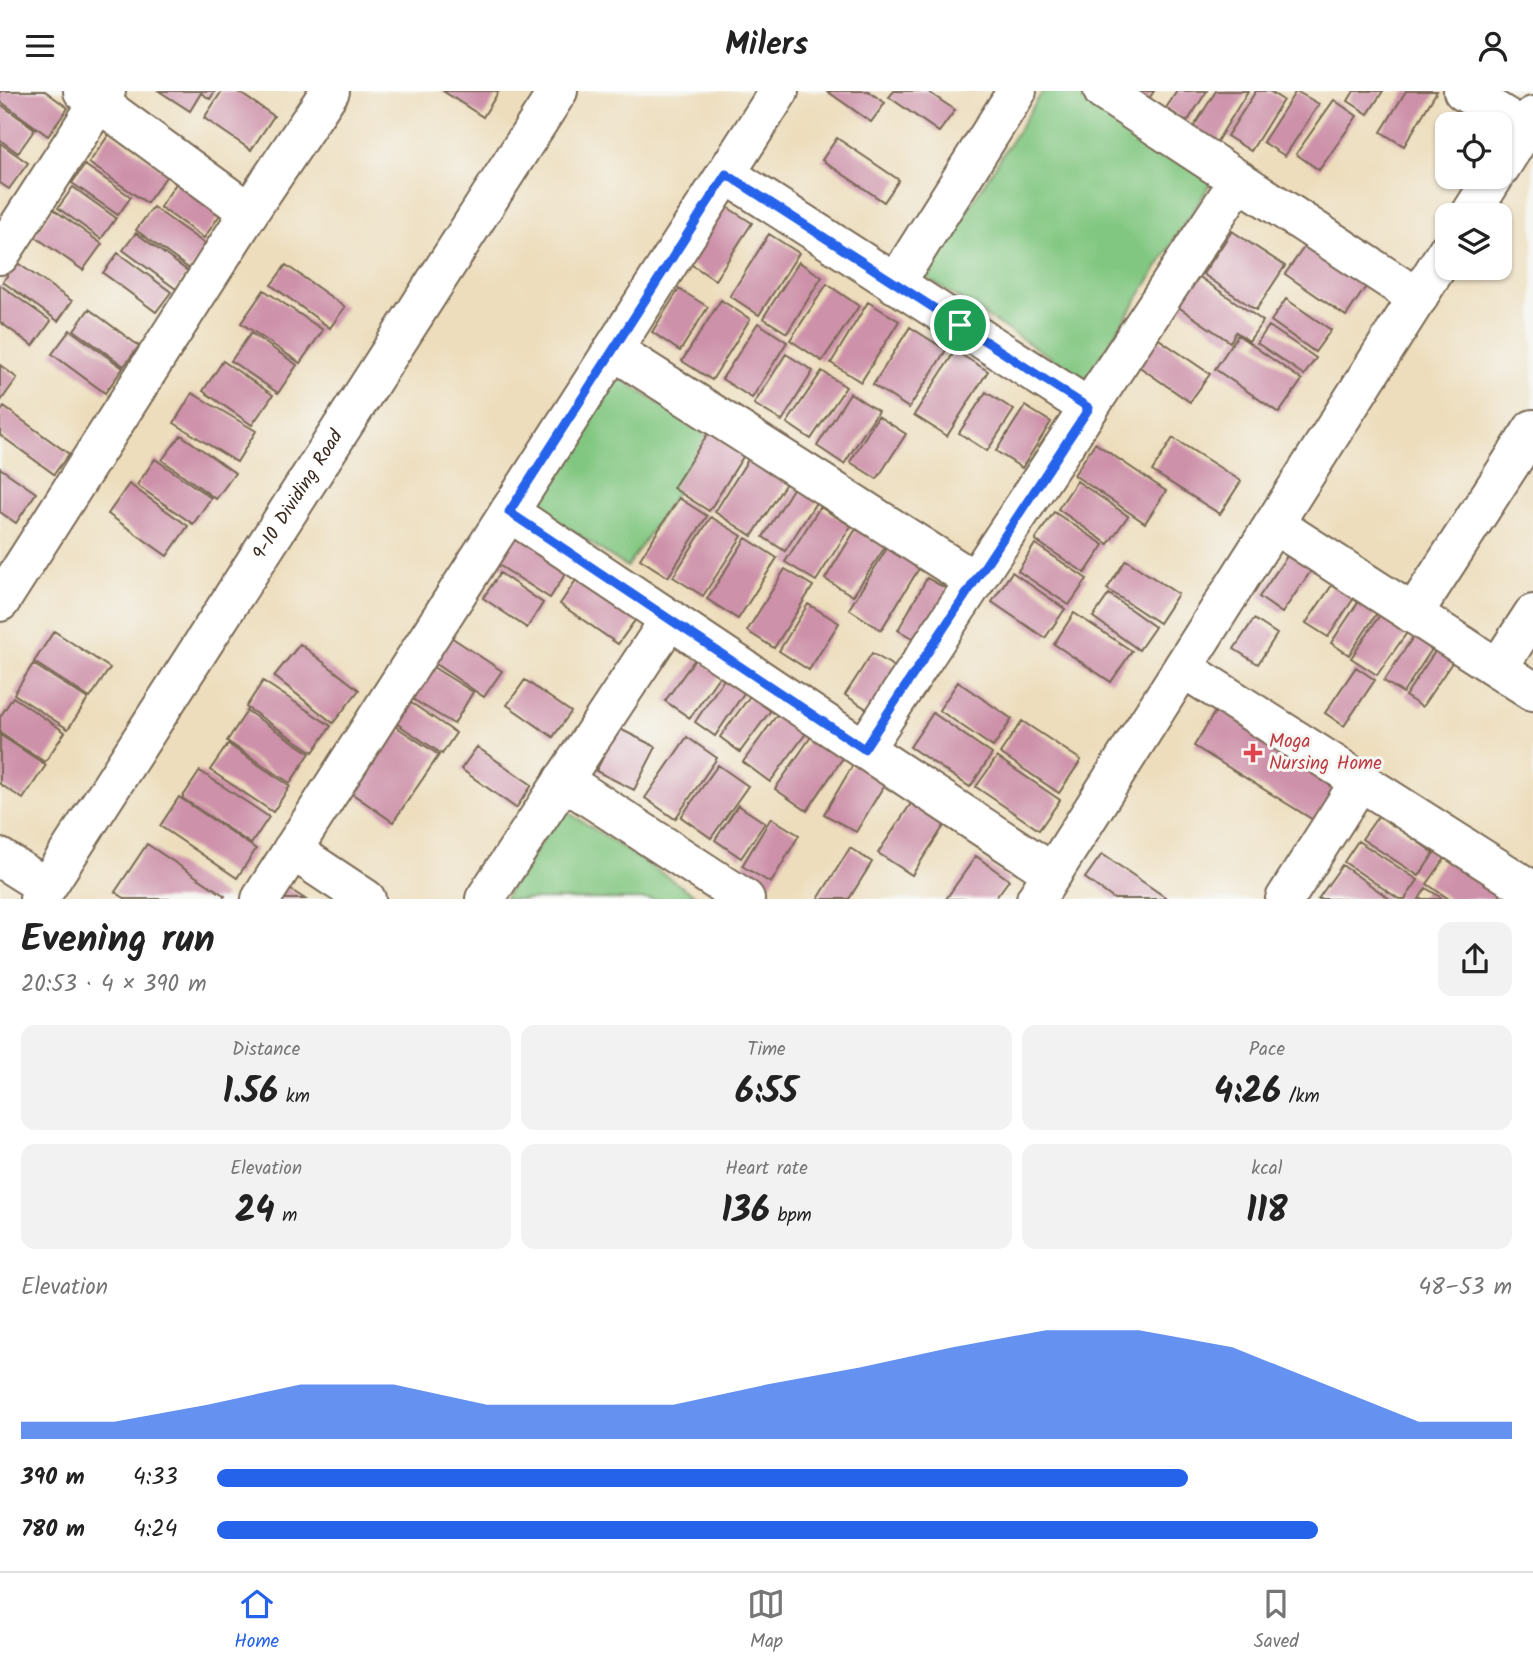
<!DOCTYPE html>
<html lang="en">
<head>
<meta charset="utf-8">
<style>
  :root { --surface:#fff; --page:#f2f2f2; --text:#222; --muted:#767676; --line:#e0e0e0; --accent:#2563eb }
  body { margin:0; font-family:Kalam,sans-serif; background:var(--page); color:var(--text); height:100vh; display:flex; flex-direction:column; font-size:26px; white-space:nowrap }
  * { box-sizing:border-box; margin:0 }
  p { font-size:23px; color:var(--muted) }
  .icon { flex:none; width:38px; height:38px; fill:none; stroke:currentColor; stroke-width:2; stroke-linecap:round; stroke-linejoin:round }
  .map { position:relative; height:808px; overflow:hidden }
  .drawer { display:flex; flex-direction:column; background:var(--surface); flex:1 }
  .drawer>* { flex:none }
  .fabs { position:absolute; left:1435px; top:21px; display:grid; gap:14px }
  .fabs a { display:grid; place-items:center; width:77px; height:77px; border-radius:14px; background:var(--surface); box-shadow:0 2px 5px #0004; font-size:35px }
  .pin { position:absolute; display:grid; place-items:center; width:60px; height:60px; color:#fff; margin:-30px; border:4px solid #fff; border-radius:50%; box-shadow:0 2px 7px #0007 }
  .round { display:grid; place-items:center; flex:none; width:74px; height:74px; border-radius:14px; background:var(--page) }
  .head { display:flex; align-items:center; justify-content:space-between; height:119px; padding:0 21px }
  h1 { font-size:38px; font-weight:700; line-height:52px }
  .metrics { display:grid; grid-template-columns:repeat(3,1fr); gap:10px; height:119px; padding:7px 21px }
  .metrics div { display:grid; align-content:center; border-radius:14px; background:var(--page); text-align:center }
  .metrics b { font-size:35px; font-weight:700 }
  .metrics small { font-size:19px; font-weight:400 }
  .metrics p { font-size:19px }
  .chart { height:196px; padding:14px 21px }
  .chart p { display:flex; justify-content:space-between }
  .chart svg { width:100%; height:126px; margin-top:7px; fill:var(--accent); opacity:.7 }
  ul { padding:0 21px; list-style:none; font-size:23px }
  li { display:grid; grid-template-columns:112px 84px 1fr; align-items:center; height:52px }
  li i { height:18px; border-radius:9px; background:var(--accent) }
  header { display:flex; justify-content:space-between; align-items:center; height:91px; padding:0 21px; background:var(--surface); font-size:32px; font-weight:700 }
  .dock { display:flex; justify-content:space-around; align-items:center; height:98px; border-top:2px solid var(--line); background:var(--surface); font-size:19px; color:var(--muted) }
  .dock a { display:grid; justify-items:center; gap:4px }
  .dock .active { color:var(--accent) }
  .map>svg:first-child { display:block }
  .green { fill:#82c781; stroke:#5e7850; stroke-width:2 }
  .building { fill:#cd91a9 }
  .lines { fill:none; stroke-linecap:round; stroke-linejoin:round }
  .minor-casing { stroke:#796955; stroke-width:42 }
  .minor { stroke:#fff; stroke-width:38 }
  .route-casing { stroke:#fff; stroke-width:14 }
  .route { stroke:#2563eb; stroke-width:9 }
  .health-dot { fill:#e0444e; stroke:#f6f6f2; stroke-width:2.5 }
  .labels { text-anchor:middle; dominant-baseline:central; stroke-width:6; stroke-linejoin:round; paint-order:stroke }
  .street-label { font-size:19px; fill:#3b2a1e; stroke:#f6f6f2 }
  .health-label { font-size:19px; fill:#be3a42; stroke:#f6f6f2; text-anchor:start }
</style>
</head>
<body>
<header><svg class="icon" aria-label="menu" viewBox="0 0 24 24"><path d="M4 6h16M4 12h16M4 18h16"/></svg>Milers<svg class="icon" aria-label="person" viewBox="0 0 24 24"><circle cx="12" cy="8" r="4"/><path d="M4 21q1-7 8-7t8 7"/></svg></header>
<div class="map">
<svg width="1533" height="808" viewBox="0 0 1533 808">
  <rect width="100%" height="100%" fill="#f6f6f2"/>
  <filter id="ink" filterUnits="userSpaceOnUse"><feTurbulence type="fractalNoise" baseFrequency=".0143" numOctaves="2"/><feDisplacementMap in="SourceGraphic" scale="14" xChannelSelector="R" yChannelSelector="G"/><feConvolveMatrix kernelMatrix="1 2 1 2 8 2 1 2 1" color-interpolation-filters="sRGB"/></filter>
  <filter id="wash" filterUnits="userSpaceOnUse"><feTurbulence type="fractalNoise" baseFrequency=".00686" numOctaves="4" result="noise"/><feDisplacementMap in="SourceGraphic" scale="28" xChannelSelector="R" yChannelSelector="G"/><feGaussianBlur stdDeviation="1.57" result="paint"/><feColorMatrix in="noise" values="0 0 0 0 0 0 0 0 0 0 0 0 0 0 0 0 0 1.4 0 .05"/><feComposite in="paint" operator="in"/></filter>
  <g filter="url(#wash)">
    <rect width="100%" height="100%" fill="#edddbc"/>
    <!-- green -->
    <path class="green" d="M1043,0h34l137,87 -128,202 -161,-103z
      M617,285l95,63 -85,128 -95,-63z
      M563,718l138,90h-197z"/>
    <g id="blocks">
      <!-- building -->
      <path class="building" d="M0,0h45l23,17 -20,28 -48,-35z
        M159,0h56l-5,8 -9,-6 -11,18z
        M222,0h15l37,25 -23,34 -47,-32z
        M443,0h56l-16,26z
        M827,0h41l17,12 -14,19z
        M894,0h33l28,19 -16,22 -50,-35z
        M1130,0h24l-7,11z
        M1177,0h30l-20,31 -21,-14z
        M1216,0h32l-34,55 -23,-15z
        M1256,0h13l14,9 -32,51 -24,-15z
        M1296,0l23,13 -34,52 -22,-14z
        M1354,0h29l-15,23 -20,-13z
        M1406,0h31l-33,55 -23,-14z
        M1334,9l23,16 -38,54 -23,-16z
        M0,13l35,25 -17,24 -18,-13z
        M110,42l58,41 -21,29 -58,-40z
        M837,47l62,42 -15,22 -62,-42z
        M0,52l28,20 -19,26 -9,-6z
        M85,74l46,32 -13,18 -46,-32z
        M182,84l44,31 -22,32 -44,-31z
        M73,96l43,31 -15,21 -43,-31z
        M719,111l33,21 -37,57 -32,-21z
        M153,116l55,39 -17,24 -55,-40z
        M53,118l49,35 -19,26 -49,-34z
        M1232,140l53,35 -29,44 -53,-36z
        M136,142l53,39 -13,17 -53,-39z
        M769,143l30,19 -40,62 -29,-19z
        M1307,152l60,42 -21,31 -61,-42z
        M118,162l53,39 -15,20 -53,-39z
        M16,171l56,39 -14,20 -55,-39z
        M799,171l23,15 -35,56 -24,-15z
        M286,174l59,42 -15,21 -59,-43z
        M1198,185l65,45 -14,20 -13,-9 -6,10 -53,-36z
        M827,193l32,22 -37,55 -32,-21z
        M0,194l51,36 -18,25 -33,-24z
        M679,198l29,18 -28,44 -28,-19z
        M264,199l59,40 -23,33 -59,-40z
        M1286,208l45,31 -16,22 -44,-31z
        M721,209l29,19 -38,61 -30,-19z
        M868,211l31,19 -38,61 -30,-19z
        M89,218l50,37 -15,20 -50,-36z
        M758,232l29,19 -35,56 -30,-19z
        M1269,235l47,32 -12,17 -47,-32z
        M910,236l36,23 -37,58 -36,-23z
        M70,239l53,38 -18,25 -53,-39z
        M251,242l46,32 -19,28 -47,-32z
        M1150,242l60,41 -20,28 -59,-41z
        M1238,244l64,45 -23,33 -64,-44z
        M955,260l33,20 -41,65 -33,-21z
        M786,263l27,17 -31,50 -28,-17z
        M223,270l50,34 -21,30 -49,-34z
        M0,274l17,13 -17,24z
        M822,280l24,16 -35,52 -24,-16z
        M986,301l28,18 -27,41 -28,-18z
        M192,302l64,38 -19,31 -63,-39z
        M850,302l28,18 -34,53 -27,-18z
        M1025,315l26,16 -29,46 -26,-17z
        M4,316l65,47 -15,20 -54,-39v-22z
        M878,325l28,18 -29,45 -27,-17z
        M710,339l36,22 -37,59 -36,-23z
        M181,344l54,38 -19,26 -54,-39z
        M1173,347l68,43 -21,33 -68,-43z
        M1095,352l71,48 -21,32 -71,-48z
        M751,364l37,25 -36,56 -37,-24z
        M155,368l56,39 -18,26 -56,-39z
        M0,377l36,25 -20,30 -16,-11z
        M1077,390l51,35 -20,28 -50,-35z
        M129,393l59,42 -21,30 -59,-42z
        M794,396l23,14 -32,50 -22,-14z
        M679,407l28,18 -39,61 -28,-18z
        M820,416l31,19 -35,55 -31,-19z
        M1054,421l50,33 -19,28 -50,-33z
        M711,426l31,19 -39,60 -30,-19z
        M518,435l55,36 -23,36 -56,-36z
        M856,438l29,18 -32,49 -28,-17z
        M746,447l31,20 -39,61 -31,-20z
        M891,451l32,20 -42,68 -32,-21z
        M1035,453l52,35 -18,26 -51,-34z
        M1294,455l23,16 -35,51 -23,-16z
        M1126,469l52,34 -19,29 -52,-34z
        M785,478l28,17 -39,62 -27,-17z
        M582,480l59,41 -23,32 -58,-40z
        M1012,481l53,37 -20,29 -53,-36z
        M500,482l43,30 -16,25 -44,-30z
        M1339,484l21,14 -32,48 -22,-14z
        M927,487l29,16 -30,52 -28,-16z
        M1109,503l46,33 -16,23 -46,-33z
        M1363,504l18,12 -32,48 -18,-12z
        M808,513l31,19 -30,47 -30,-19z
        M1384,518l27,18 -34,48 -26,-17z
        M1074,522l58,38 -21,31 -57,-38z
        M1254,528l23,15 -19,30 -24,-15z
        M1419,537l19,12 -35,53 -19,-12z
        M54,540l56,37 -20,30 -56,-36z
        M448,544l54,36 -18,26 -53,-36z
        M1442,550l17,11 -37,55 -17,-11z
        M300,553l59,46 -26,33 -59,-47z
        M872,562l31,19 -27,43 -31,-20z
        M696,567l24,17 -30,43 -25,-17z
        M33,573l55,35 -20,30 -54,-35z
        M428,573l45,28 -19,32 -45,-27z
        M1356,576l19,13 -31,46 -19,-13z
        M724,588l20,14 -29,43 -20,-14z
        M525,589l46,32 -18,25 -46,-32z
        M263,590l68,45 -18,26 -67,-45z
        M958,591l54,37 -19,28 -54,-37z
        M750,605l21,14 -31,42 -20,-15z
        M13,606l52,35 -20,30 -45,-29v-16z
        M407,609l49,33 -14,21 -49,-33z
        M1218,616l121,75 -24,39 -121,-75z
        M247,620l63,42 -20,30 -63,-42z
        M779,621l28,20 -37,50 -27,-20z
        M933,622l59,41 -22,33 -60,-40z
        M1022,630l59,39 -22,33 -59,-40z
        M392,633l47,31 -46,67 -46,-32z
        M819,634l32,21 -44,65 -32,-22z
        M618,637l38,19 -22,43 -38,-19z
        M0,644l46,30 -23,34 -23,-15z
        M687,646l30,21 -42,61 -30,-21z
        M228,653l62,42 -17,26 -63,-42z
        M477,656l55,38 -16,23 -55,-39z
        M997,666l63,43 -21,30 -63,-43z
        M854,672l32,19 -30,50 -32,-18z
        M718,674l30,21 -37,52 -30,-21z
        M200,680l69,46 -18,27 -69,-46z
        M179,706l77,52 -19,29 -77,-52z
        M914,708l33,22 -35,54 -34,-22z
        M738,714l27,18 -24,35 -26,-18z
        M1379,724l55,38 -15,23 -57,-37z
        M771,727l28,17 -28,48 -29,-17z
        M1358,750l60,39 -13,19h-6l-55,-37z
        M147,753l78,52 -3,3h-96l-11,-7z
        M850,757l22,14 -23,37h-31z
        M1102,763l66,45h-54l-29,-21z
        M976,765l33,24 -14,19h-49z
        M1446,766l55,37 -3,5h-49l-22,-15z
        M1342,774l48,34h-72z
        M282,793l23,15h-33z
        M1426,797l17,11h-24z"/>
    </g>
  </g>
  <g filter="url(#ink)">
    <use href="#blocks" fill-opacity="0" stroke="#796955" stroke-width="2"/>
    <g class="lines">
      <defs>
        <g id="minor">
          <path d="M83,0l166,121"/>
          <path d="M1103,0l315,207"/>
          <path d="M1463,0l62,38"/>
          <path d="M1500,77l33,-52"/>
          <path d="M726,83l363,234"/>
          <path d="M1470,124l24,-38"/>
          <path d="M0,164l106,-164"/>
          <path d="M895,193l122,-193"/>
          <path d="M613,259l362,231"/>
          <path d="M509,421l355,237 189,124"/>
          <path d="M1274,433l259,167"/>
          <path d="M0,511l249,-390 81,-121"/>
          <path d="M1413,523l120,-185"/>
          <path d="M1183,577l350,223"/>
          <path d="M1498,577l35,-54"/>
          <path d="M864,658l375,-569"/>
          <path d="M563,689l182,119"/>
          <path d="M292,759l74,49"/>
          <path d="M0,767l46,29"/>
          <path id="s1" d="M39,808l519,-808"/>
          <path d="M261,808l518,-808"/>
          <path d="M485,808l185,-280"/>
          <path d="M1036,808l411,-648"/>
          <path d="M1285,808l75,-118"/>
        </g>
      </defs>
      <!-- minor casing -->
      <use href="#minor" class="minor-casing"/>
      <!-- minor -->
      <use href="#minor" class="minor"/>
    </g>
  </g>
  <g class="lines" filter="url(#ink)">
    <defs>
      <path id="route" d="M726,83l363,234 -225,341 -355,-237z"/>
    </defs>
    <!-- route casing -->
    <use href="#route" class="route-casing"/>
    <!-- route -->
    <use href="#route" class="route"/>
  </g>
  <!-- markers -->
  <path class="health-dot" d="M1249.5 651.5h7v7h7v7h-7v7h-7v-7h-7v-7h7z"/>
  <g class="labels">
    <!-- street labels -->
    <g class="street-label">
      <text stroke="none"><textPath href="#s1" startOffset="480">9-10 Dividing Road</textPath></text>
    </g>
    <!-- health labels -->
    <g class="health-label">
      <text x="1269" y="651">Moga<tspan x="1269" dy="22">Nursing Home</tspan></text>
    </g>
  </g>
</svg>
<div class="fabs">
<a><svg class="icon" aria-label="locate" viewBox="0 0 24 24"><circle cx="12" cy="12" r="6"/><path d="M12 2v4M12 18v4M2 12h4M18 12h4"/></svg></a>
<a><svg class="icon" aria-label="layers" viewBox="0 0 24 24"><path d="M12 4l9 5-9 5-9-5zM3 14l9 5 9-5"/></svg></a>
</div>
<div class="pin" style="left:960px;top:234px;background:#1e9e55"><svg class="icon" aria-label="arrive" viewBox="0 0 24 24"><path d="M6 21V4h12l-3 4 3 4H6"/></svg></div>
</div>
<section class="drawer">
<div class="head"><div><h1>Evening run</h1><p>20:53 · 4 × 390 m</p></div><a class="round"><svg class="icon" aria-label="share" viewBox="0 0 24 24"><path d="M12 15V3M7 8l5-5 5 5M5 13v7h14v-7"/></svg></a></div>
<div class="metrics">
<div><p>Distance</p><b>1.56<small> km</small></b></div>
<div><p>Time</p><b>6:55</b></div>
<div><p>Pace</p><b>4:26<small> /km</small></b></div>
</div>
<div class="metrics">
<div><p>Elevation</p><b>24<small> m</small></b></div>
<div><p>Heart rate</p><b>136<small> bpm</small></b></div>
<div><p>kcal</p><b>118</b></div>
</div>
<div class="chart"><p><span>Elevation</span>48–53 m</p>
<svg viewBox="0 0 160 44" preserveAspectRatio="none"><path d="M0 44V38L10 38L20 32L30 25L40 25L50 32L60 32L70 32L80 25L90 19L100 12L110 6L120 6L130 12L140 25L150 38L160 38V44z"/></svg>
</div>
<ul>
<li><b>390 m</b>4:33<i style="width:75%"></i></li>
<li><b>780 m</b>4:24<i style="width:85%"></i></li>
</ul>
</section>
<nav class="dock">
<a class="active"><svg class="icon" aria-label="home" viewBox="0 0 24 24"><path d="M3 11l9-7 9 7M6 9v11h12V9"/></svg>Home</a>
<a><svg class="icon" aria-label="map" viewBox="0 0 24 24"><path d="M3 6l6-2 6 2 6-2v14l-6 2-6-2-6 2zM9 4v14M15 6v14"/></svg>Map</a>
<a><svg class="icon" aria-label="saved" viewBox="0 0 24 24"><path d="M7 4h10v16l-5-4-5 4z"/></svg>Saved</a>
</nav>
</body>
</html>
